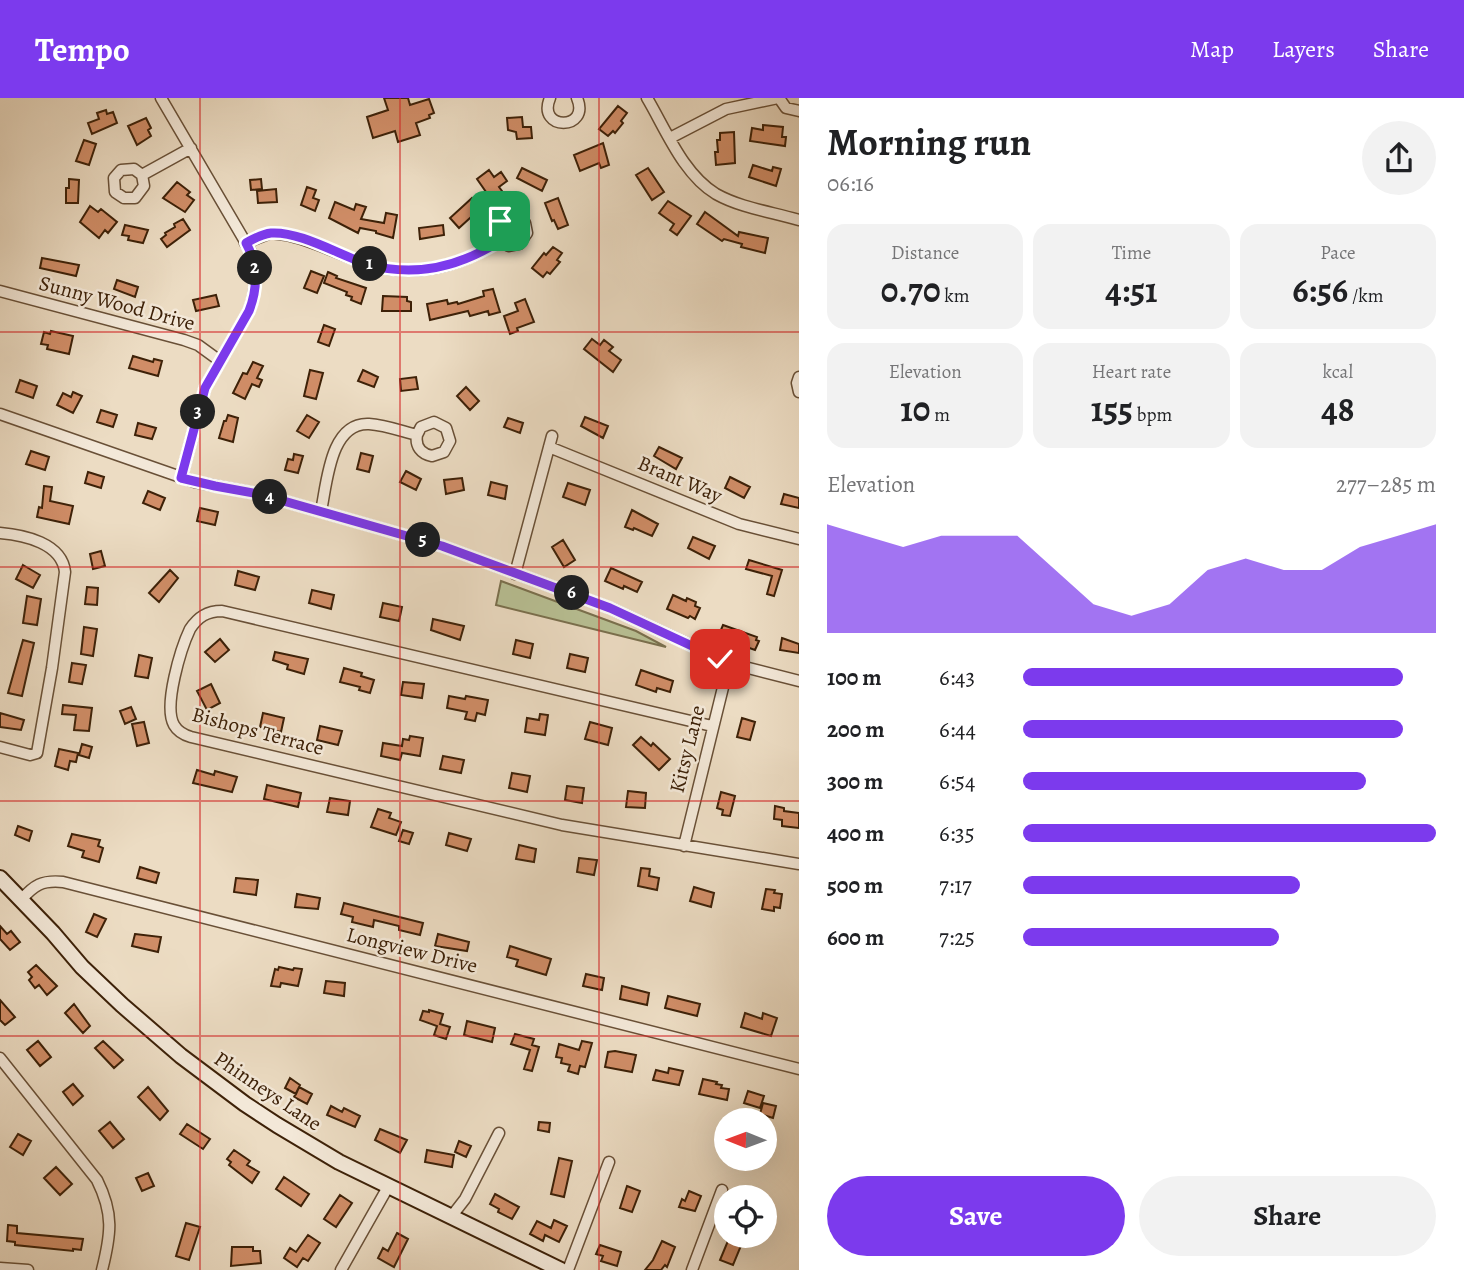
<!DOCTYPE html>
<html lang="en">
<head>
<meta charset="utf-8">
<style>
  :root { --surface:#fff; --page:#f2f2f2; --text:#202124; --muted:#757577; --accent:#7c3aed }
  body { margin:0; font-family:Alegreya,serif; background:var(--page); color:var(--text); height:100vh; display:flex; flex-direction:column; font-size:26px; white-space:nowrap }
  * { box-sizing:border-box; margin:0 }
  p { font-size:23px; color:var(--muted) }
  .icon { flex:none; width:38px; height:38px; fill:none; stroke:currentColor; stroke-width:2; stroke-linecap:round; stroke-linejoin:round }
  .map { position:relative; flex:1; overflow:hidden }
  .panel { display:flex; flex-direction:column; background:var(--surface); width:665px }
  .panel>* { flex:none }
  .needle { width:46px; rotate:271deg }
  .tools { position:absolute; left:714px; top:1010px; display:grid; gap:14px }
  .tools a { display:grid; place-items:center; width:63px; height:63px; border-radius:50%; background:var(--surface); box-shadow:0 7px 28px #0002; font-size:35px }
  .pin { position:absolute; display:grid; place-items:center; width:60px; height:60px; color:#fff; margin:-30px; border-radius:14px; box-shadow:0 4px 10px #0006 }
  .km { position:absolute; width:35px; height:35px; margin:-18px; border-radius:50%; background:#222; color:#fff; font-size:19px; line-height:35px; text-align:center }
  .round { display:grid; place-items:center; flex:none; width:74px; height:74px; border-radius:37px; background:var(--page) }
  .summary { display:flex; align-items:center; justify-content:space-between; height:119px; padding:0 28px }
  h1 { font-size:38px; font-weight:700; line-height:52px }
  .stats { display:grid; grid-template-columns:repeat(3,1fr); gap:10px; height:119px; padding:7px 28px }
  .stats div { display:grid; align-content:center; border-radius:18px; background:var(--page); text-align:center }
  .stats b { font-size:35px; font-weight:700 }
  .stats small { font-size:19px; font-weight:400 }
  .stats p { font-size:19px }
  .chart { height:196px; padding:14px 28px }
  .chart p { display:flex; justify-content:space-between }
  .chart svg { width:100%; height:126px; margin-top:7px; fill:var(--accent); opacity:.7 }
  .action { display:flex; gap:14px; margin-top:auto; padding:14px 28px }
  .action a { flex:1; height:80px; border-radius:42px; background:var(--accent); color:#fff; font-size:28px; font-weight:700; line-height:80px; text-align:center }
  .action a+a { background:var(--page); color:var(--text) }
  ul { padding:0 28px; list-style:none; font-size:23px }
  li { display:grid; grid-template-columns:112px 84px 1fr; align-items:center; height:52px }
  li i { height:18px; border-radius:9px; background:var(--accent) }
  header { display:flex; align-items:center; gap:42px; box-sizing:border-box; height:98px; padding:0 35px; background:var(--accent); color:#fff }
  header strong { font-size:33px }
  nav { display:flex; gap:38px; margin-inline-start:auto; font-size:24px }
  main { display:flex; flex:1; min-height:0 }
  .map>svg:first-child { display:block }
  .green { fill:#b8c094; stroke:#7a704e; stroke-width:2 }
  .building { fill:#d08d67; stroke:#3d2108; stroke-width:2 }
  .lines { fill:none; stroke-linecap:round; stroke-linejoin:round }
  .minor-casing { stroke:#695037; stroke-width:13 }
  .secondary-casing { stroke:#3d2108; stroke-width:18 }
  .minor { stroke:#f3e8d8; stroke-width:10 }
  .secondary { stroke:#f3e8d8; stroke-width:14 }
  .route-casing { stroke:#fff; stroke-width:14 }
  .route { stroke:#7c3aed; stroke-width:9 }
  .grid { fill:none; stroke:#d62828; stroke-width:2; stroke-opacity:0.55 }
  .labels { text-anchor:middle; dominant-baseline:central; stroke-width:5; stroke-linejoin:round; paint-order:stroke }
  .street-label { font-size:21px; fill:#3d2108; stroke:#f3e8d8 }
</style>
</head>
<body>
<header>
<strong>Tempo</strong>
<nav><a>Map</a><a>Layers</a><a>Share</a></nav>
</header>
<main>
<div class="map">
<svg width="799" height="1172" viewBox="0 0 799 1172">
  <rect width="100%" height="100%" fill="#ecdcc3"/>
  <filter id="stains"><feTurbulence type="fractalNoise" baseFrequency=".00286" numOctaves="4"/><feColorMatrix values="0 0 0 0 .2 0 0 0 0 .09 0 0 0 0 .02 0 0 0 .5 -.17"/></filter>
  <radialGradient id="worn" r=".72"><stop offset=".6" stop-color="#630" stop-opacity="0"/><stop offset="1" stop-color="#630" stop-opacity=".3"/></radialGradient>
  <!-- green -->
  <path class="green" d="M501,483l135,50 30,16 -170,-42z"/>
  <!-- building -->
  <path class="building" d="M384,0h24l2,7 19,-6 5,14 -5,2 1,3 -14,5 4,12 -22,7 -3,-11 -22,7 -6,-21 21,-7z
    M618,8l9,7 -6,8 2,2 -8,10 -2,-2 -5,5 -9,-7z
    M106,12l1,4 6,-2 4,11 -25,11 -4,-11 11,-4 -2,-6z
    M522,19l1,10h8l1,11 -15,1 -1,-7 -8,-2 -1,-12z
    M146,20l5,10 -3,2 3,6 -14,9 -9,-19z
    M763,27l20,2 -1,10h4l-1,9 -35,-5 2,-13 11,2z
    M734,34l1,31 -19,2 -1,-13h3l-1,-12h3v-7z
    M84,42l12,4 -7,21 -13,-4z
    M603,45l6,22 -8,3 -2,-5 -19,8 -6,-16z
    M753,67l19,6 1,-4 8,2 -5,17 -27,-9z
    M522,70l25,12 -5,11 -25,-13z
    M648,70l16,24 -12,8 -16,-25z
    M489,72l5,7 7,-5 6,9 -8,6 3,4 -11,8 -14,-20z
    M69,81l10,1 -1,23h-12v-15h3z
    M261,81l1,10 -11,1 -1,-10z
    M177,84l13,10 -3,3 7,5 -9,12 -22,-14z
    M307,89l9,3 -3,8 6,2 -4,11 -14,-6z
    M276,91l1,13 -19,1 -1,-12z
    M472,100l9,10 -22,20 -9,-10z
    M558,100l10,27 -10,4 -4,-9 -2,1 -7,-18z
    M668,103l23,15 -14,19 -7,-5 4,-6 -15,-11z
    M335,104l19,8 2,-6 10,3 -5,12 23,4 2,-10 11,2 -4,23 -17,-5v-2l-16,-3 -2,5 -29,-15z
    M90,108l8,6 3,-3 16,13 -9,11 -3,-3 -6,8 -19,-16z
    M705,114l33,24 1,-4 29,6 -3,15 -24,-6 1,-3 -18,-5 -2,2 -25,-17z
    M183,121l7,11 -23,17 -6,-8 5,-4 -1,-2 10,-6 -1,-3z
    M125,127l23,5 -5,13 -15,-3 1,-4 -7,-1z
    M443,127l1,10 -24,4 -1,-11z
    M553,149l9,6 -5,7 3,2 -10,12 -3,-2 -4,5 -11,-9 12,-15 2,2z
    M42,160l37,7 -3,11 -36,-8z
    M311,173l13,5 -7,17 -13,-5z
    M328,174l9,4 -1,2 30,10 -5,16 -10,-4 1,-3 -6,-2 1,-3 -23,-9z
    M117,182l21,7 -3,10 -21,-8z
    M493,191l7,23 -11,3 -1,-4 -18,5 -2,-5 -38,9 -3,-16 20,-4 1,4 9,-2 1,2 26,-8 -1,-5z
    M216,197l3,11 -23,5 -3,-11z
    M383,198l24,1v4l4,1v9h-29z
    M525,201l9,23 -17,6 1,3 -8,3 -6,-18 14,-5 -3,-8z
    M324,227l11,4 -6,17 -11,-4z
    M51,233l22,5 -4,18 -22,-5 1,-4 -7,-1 3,-12 6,2z
    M592,241l8,6 4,-5 9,7 -4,4 12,9 -8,12 -29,-23z
    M133,258l20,6 1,-3 8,2 -4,15 -29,-8z
    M253,264l10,4 -6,12 5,2 -3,7 -7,-3 -7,15 -12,-6 10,-20 4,1z
    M310,272l13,3 -7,26 -12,-3z
    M363,272l15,7 -4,10 -16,-6z
    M416,279l2,12 -17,2 -1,-12z
    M20,282l17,6 -4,12 -17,-6z
    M466,289l13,14 -9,9 -13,-14z
    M73,294l9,4 -9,17 -16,-8 6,-12 8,4z
    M101,312l16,5 -4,12 -16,-5z
    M228,317l10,3 -5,24 -14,-4 5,-17h2z
    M307,317l12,7 -10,16 -12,-7z
    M585,319l23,9 -5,12 -22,-12z
    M508,320l15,5 -3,10 -16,-6z
    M138,325l18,5 -4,11 -17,-4z
    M659,349l23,11 -6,11 -22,-13z
    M31,353l18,6 -4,13 -19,-6z
    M361,355l12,3 -4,16 -12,-3z
    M294,356l9,2 -5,17 -13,-3 3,-11 5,1z
    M406,373l15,8 -5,11 -16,-8z
    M88,374l16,5 -3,11 -16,-5z
    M730,379l20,10 -6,11 -19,-10z
    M462,380l2,12 -18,4 -2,-14z
    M491,384l16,4 -2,13 -17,-4z
    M568,385l22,7 -5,15 -22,-8z
    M44,388l8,1 -2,14 23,5 -4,18 -32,-7 2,-10 3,1z
    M148,393l17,7 -5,12 -17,-7z
    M784,396l15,4v10l-18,-4z
    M200,410l18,4 -3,13 -18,-4z
    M632,412l26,14 -6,12 -18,-8 -1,2 -8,-3z
    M693,439l22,9 -6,13 -21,-11z
    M563,442l12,20 -11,7 -12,-20z
    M101,453l4,15 -12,3 -3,-15z
    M749,462l33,10 -8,26 -7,-2 5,-18 -26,-7z
    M23,467l17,10 -7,13 -17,-9z
    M611,470l31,14 -5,10 -13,-6 -1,3 -18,-8z
    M170,472l8,8 -19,24 -10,-9z
    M238,473l21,6 -4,13 -20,-5z
    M87,489l11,1 -1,17 -12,-1z
    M312,492l22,5 -3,14 -22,-6z
    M673,497l13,6 1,-3 9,4 -1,4 5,2 -5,11 -5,-3 -2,2 -21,-9z
    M27,498l14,3 -4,26 -14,-2z
    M383,505l19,4 -3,14 -19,-4z
    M433,521l31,7 -4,14 -29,-10z
    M723,527l34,12 -1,3 3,1 -4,9 -37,-13z
    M84,529l13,2 -4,27 -12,-2z
    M782,540l17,6v9l-19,-3z
    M220,541l9,11 -14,12 -10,-10z
    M23,542l11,3 -12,53 -14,-3z
    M516,542l17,4 -3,14 -17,-4z
    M275,554l33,7 -4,15 -17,-5 1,-4 -15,-5z
    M570,556l18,4 -3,14 -18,-4z
    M139,557l13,3 -4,20 -13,-2z
    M72,565l14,2 -4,19 -13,-2z
    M344,570l18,5 -1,3 13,4 -4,13 -11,-3 1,-3 -20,-5z
    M641,572l32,11 -3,11 -13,-4 -1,4 -20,-7z
    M403,584l21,2 -2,14 -21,-3z
    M211,586l9,19 -13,7 -10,-19z
    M449,598l16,3 1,-3 22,4 -3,15 -8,-2 -2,8 -10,-2 2,-7 -20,-4z
    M63,607l29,3 -3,23 -15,-1 2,-15 -14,-1z
    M131,609l5,12 -11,5 -5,-13z
    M0,615l24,7 -3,10 -21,-3z
    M263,615l21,5 -3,14 -21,-5z
    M540,616l8,1 -3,20 -20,-3 2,-14 12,2z
    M742,620l13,4 -5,18 -13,-3z
    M144,624l5,21 -12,3 -5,-22z
    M590,624l22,6 -4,17 -23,-6z
    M320,628l22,5 -4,14 -21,-5z
    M410,638l13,2 -3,18 -18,-3 -2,7 -19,-4 2,-13 19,3 1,-7 6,1z
    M641,639l10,9 2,-3 17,16 -11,11 -26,-25z
    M82,646l10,3 -3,11 -10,-3z
    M59,651l19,4 -2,9 -6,-1 -2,9 -13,-4z
    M443,658l21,4 -3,13 -21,-4z
    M197,672l17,5 1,-4 22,6 -5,15 -39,-9z
    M512,675l18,3 -3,16 -18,-4z
    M267,687l34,8 -3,14 -34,-8z
    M567,688l17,2 -2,15 -17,-3z
    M628,693l18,2 -1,15 -19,-1z
    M721,694l14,4 -5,20 -8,-1 1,-5 -6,-2z
    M330,700l20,3 -2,14 -21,-3z
    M775,708l9,2v3l15,2v15l-17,-2v-6l-8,-1z
    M378,711l13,4 -2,5 12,4 -5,13 -25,-8z
    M18,728l14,5 -3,10 -14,-6z
    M403,732l10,3 -4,11 -10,-3z
    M449,735l22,6 -4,12 -21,-6z
    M72,736l28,6 -2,6 5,2 -4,14 -17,-5 2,-6 -16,-5z
    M519,747l17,4 -2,13 -18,-3z
    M579,760l18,2 -3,15 -17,-3z
    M140,769l19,6 -3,10 -19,-5z
    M641,770l9,1 -1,7 10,2 -2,12 -19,-4z
    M236,780l22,2 -2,15 -22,-3z
    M694,789l20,6 -3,14 -21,-6z
    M766,791l9,1 -1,3 8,1 -2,14 -6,-1v4l-12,-2z
    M297,796l23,4 -2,11 -23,-2z
    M344,805l79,20 -3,12 -21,-5v-4l-25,-6 -1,7 -21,-5 1,-5 -12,-3z
    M94,816l12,5 -9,18 -11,-5z
    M0,828l7,8 4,-3 9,11 -10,8 -10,-11z
    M135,836l26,3 -3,15 -26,-6z
    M438,836l31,8 -2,9 -32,-5z
    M510,848l41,13 -5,16 -30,-9 2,-6 -11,-3z
    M36,867l21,21 -10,9 -8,-10 -4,3 -6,-8 3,-3 -4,-5z
    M279,869l14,3 1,-2 8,1 -4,17 -17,-3 -1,4 -9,-1 4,-17 3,1z
    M586,876l18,4 -2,12 -19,-4z
    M326,883l19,2 -1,13 -20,-3z
    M622,888l27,7 -2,12 -27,-6z
    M668,898l32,8 -3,12 -32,-8z
    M0,902l15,17 -10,8 -5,-5z
    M74,906l16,22 -7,7 -18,-20z
    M429,912l14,4 -3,10 10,3 -4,12 -12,-4 3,-9 -17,-6 3,-9 6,1z
    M745,915l17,6 1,-6 14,5 -6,18 -30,-9z
    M467,923l28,7 -3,14 -28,-7z
    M515,936l19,5 -2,6 7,2 -7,24 -8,-2 6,-19 -19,-6z
    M38,943l13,16 -11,9 -13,-16z
    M103,943l20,19 -9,8 -19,-20z
    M582,943l10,2 -7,24 -5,-1 -2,8 -10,-3 2,-6 -9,-2 1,-5 -6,-1 3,-13 20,6z
    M615,953l21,4 -4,17 -27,-5 3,-15z
    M669,970l14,3 -4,14 -26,-5 3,-10 12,3z
    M290,980l10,7 -4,9 -11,-6z
    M703,981l14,3 -1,2 6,1 -1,3 8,1 -2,11 -28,-6z
    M73,986l10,12 -10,9 -10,-13z
    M148,989l20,24 -8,9 -22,-23z
    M299,989l13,7 -5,10 -13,-7z
    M748,993l16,5 -4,12 -16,-5z
    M763,1005l13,3 -3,12 -13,-4z
    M331,1008l11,6 2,-4 16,8 -5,11 -28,-12z
    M110,1024l14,17 -11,9 -14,-17z
    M539,1024l11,1 -1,9 -11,-2z
    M187,1026l23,15 -7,10 -23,-15z
    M380,1031l27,11 -7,13 -25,-13z
    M18,1036l13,7 -8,14 -13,-8z
    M459,1043l12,5 -5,11 -11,-5z
    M234,1052l16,11 -3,4 12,7 -7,11 -23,-18 2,-3 -4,-3z
    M427,1052l27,5 -2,12 -27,-5z
    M559,1060l13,3 -8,36 -13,-3z
    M56,1069l16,17 -12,11 -16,-17z
    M148,1075l6,13 -12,5 -6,-13z
    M284,1079l25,17 -8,12 -25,-17z
    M627,1088l13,5 -8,21 -12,-4z
    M689,1093l12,5 -6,15 -16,-4 3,-8 3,2z
    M495,1096l24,13 -7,12 -14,-7 1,-3 -9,-5z
    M340,1097l12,8 -16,24 -12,-8z
    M554,1122l13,6 -8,16 -14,-7 -2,6 -13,-7 7,-13 14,7z
    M186,1125l14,4 -11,33 -13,-4z
    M8,1127l9,1v7l66,6 -2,11 -8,-1v2l-58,-6v-3l-8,-1z
    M397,1135l11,6 -14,28 -16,-9 5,-10 5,3z
    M308,1137l12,8 -12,18 -5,-3 -6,9 -13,-9 6,-10 6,4z
    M730,1138h15l-12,29 -13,-5z
    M662,1143l13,6 -8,20 -2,-2 -4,5h-16l8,-10z
    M600,1147l21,7 -4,14 -16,-5 2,-5 -7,-2z
    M232,1149h21v4h7l1,12 -30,3z"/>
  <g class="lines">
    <defs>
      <path id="minor" d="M161,0l89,152c7,21 7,40 -1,61l-44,77 -24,90
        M550,0c-14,33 41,33 27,0
        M647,0c19,32 36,76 69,96 25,14 56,18 83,26
        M779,0l7,10 13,3
        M670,40l56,-29 52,-11
        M142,77l2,11 -9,12h-11l-9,-6 -1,-14 7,-8 13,-1 8,6 49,-27
        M245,145l26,-10 15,2c28,6 54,20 81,29 48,15 92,3 133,-23l9,5 10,-2 8,-11 -2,-10 -8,-7 -14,2 -7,13 4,10
        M0,193l184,49 14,5 22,16
        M799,279l-2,6 2,9
        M0,316l195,68 64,12 183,52 168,62 119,55 70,18
        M549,349l190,77 60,15
        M321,413c6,-28 9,-89 48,-87 16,1 32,7 48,11 -2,11 4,19 15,21l12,-4 6,-11 -4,-13 -12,-6 -13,5 -4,8
        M0,435c24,2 62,10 65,39l-13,96 -15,85 -7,2 -30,-8
        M515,476l37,-138
        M712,628l-490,-115c-15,0 -24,6 -32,18 -9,19 -27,77 -16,96 4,7 10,10 17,12l371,88 237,39
        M684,748l45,-183
        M21,802c13,-15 21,-20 42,-18l736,187
        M0,960l97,122c17,34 14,54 5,90
        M451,1119l14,-18 34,-66
        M0,1170l28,2
        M341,1172l47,-83
        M568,1172l41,-108
        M692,1172l30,-80"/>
      <path id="secondary" d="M0,780l53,55 29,34 40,38 59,51 64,48 32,21 62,37 222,108"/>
    </defs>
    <!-- minor casing -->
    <use href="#minor" class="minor-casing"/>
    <!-- secondary casing -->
    <use href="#secondary" class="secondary-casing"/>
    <!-- minor -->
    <use href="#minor" class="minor"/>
    <!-- secondary -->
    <use href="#secondary" class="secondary"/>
  </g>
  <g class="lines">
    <defs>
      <path id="route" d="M500,123l-4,10 4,10c-41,26 -85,37 -133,23 -28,-9 -67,-33 -96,-31 -9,1 -18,6 -25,10 12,22 12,45 3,68l-44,77 -24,90 34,8 44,8 183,52 168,62 110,51"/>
    </defs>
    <!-- route casing -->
    <use href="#route" class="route-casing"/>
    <!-- route -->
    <use href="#route" class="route"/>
  </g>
  <!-- grid -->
  <path class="grid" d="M200,0v1172M400,0v1172M599,0v1172M0,234h799M0,469h799M0,703h799M0,938h799"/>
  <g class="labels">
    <!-- street labels -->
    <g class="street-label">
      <text transform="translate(117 205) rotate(15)">Sunny Wood Drive</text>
      <text transform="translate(680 381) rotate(23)">Brant Way</text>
      <text transform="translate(258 633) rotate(15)">Bishops Terrace</text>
      <text transform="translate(687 651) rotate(-76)">Kitsy Lane</text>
      <text transform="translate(412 852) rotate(14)">Longview Drive</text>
      <text transform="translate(268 993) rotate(34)">Phinneys Lane</text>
    </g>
  </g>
  <rect width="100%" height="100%" filter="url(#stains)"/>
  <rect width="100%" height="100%" fill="url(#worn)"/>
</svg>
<div class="tools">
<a><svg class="needle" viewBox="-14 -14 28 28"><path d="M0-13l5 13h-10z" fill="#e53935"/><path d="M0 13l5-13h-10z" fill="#757577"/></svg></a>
<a><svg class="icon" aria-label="locate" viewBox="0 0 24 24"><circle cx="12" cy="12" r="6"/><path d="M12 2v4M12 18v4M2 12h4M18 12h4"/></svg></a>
</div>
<div class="pin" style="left:500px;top:123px;background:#1e9e55"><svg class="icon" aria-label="arrive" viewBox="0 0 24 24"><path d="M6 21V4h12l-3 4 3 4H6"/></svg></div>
<div class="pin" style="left:720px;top:561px;background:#d93025"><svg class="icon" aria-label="check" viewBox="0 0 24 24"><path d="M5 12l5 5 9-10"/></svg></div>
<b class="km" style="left:370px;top:166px">1</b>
<b class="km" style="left:255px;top:170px">2</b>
<b class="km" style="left:198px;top:314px">3</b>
<b class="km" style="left:270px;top:399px">4</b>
<b class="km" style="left:423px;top:442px">5</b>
<b class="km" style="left:572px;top:495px">6</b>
</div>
<section class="panel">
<div class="summary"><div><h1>Morning run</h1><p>06:16</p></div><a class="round"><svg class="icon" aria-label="share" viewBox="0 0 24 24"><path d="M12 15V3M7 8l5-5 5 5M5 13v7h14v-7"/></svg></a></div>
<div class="stats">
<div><p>Distance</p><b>0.70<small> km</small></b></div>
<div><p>Time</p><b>4:51</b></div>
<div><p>Pace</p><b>6:56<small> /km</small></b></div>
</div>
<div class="stats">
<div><p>Elevation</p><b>10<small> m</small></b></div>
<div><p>Heart rate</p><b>155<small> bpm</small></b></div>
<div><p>kcal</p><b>48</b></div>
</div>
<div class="chart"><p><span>Elevation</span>277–285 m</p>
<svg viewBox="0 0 160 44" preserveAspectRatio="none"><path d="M0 44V6L10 10L20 14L30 10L40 10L50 10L60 22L70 34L80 38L90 34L100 22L110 18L120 22L130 22L140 14L150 10L160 6V44z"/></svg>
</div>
<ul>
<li><b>100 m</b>6:43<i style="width:92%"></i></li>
<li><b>200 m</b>6:44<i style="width:92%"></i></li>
<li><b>300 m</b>6:54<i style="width:83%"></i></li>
<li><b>400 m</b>6:35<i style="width:100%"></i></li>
<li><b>500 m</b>7:17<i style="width:67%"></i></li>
<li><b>600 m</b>7:25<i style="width:62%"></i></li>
</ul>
<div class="action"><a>Save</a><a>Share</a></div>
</section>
</main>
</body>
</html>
